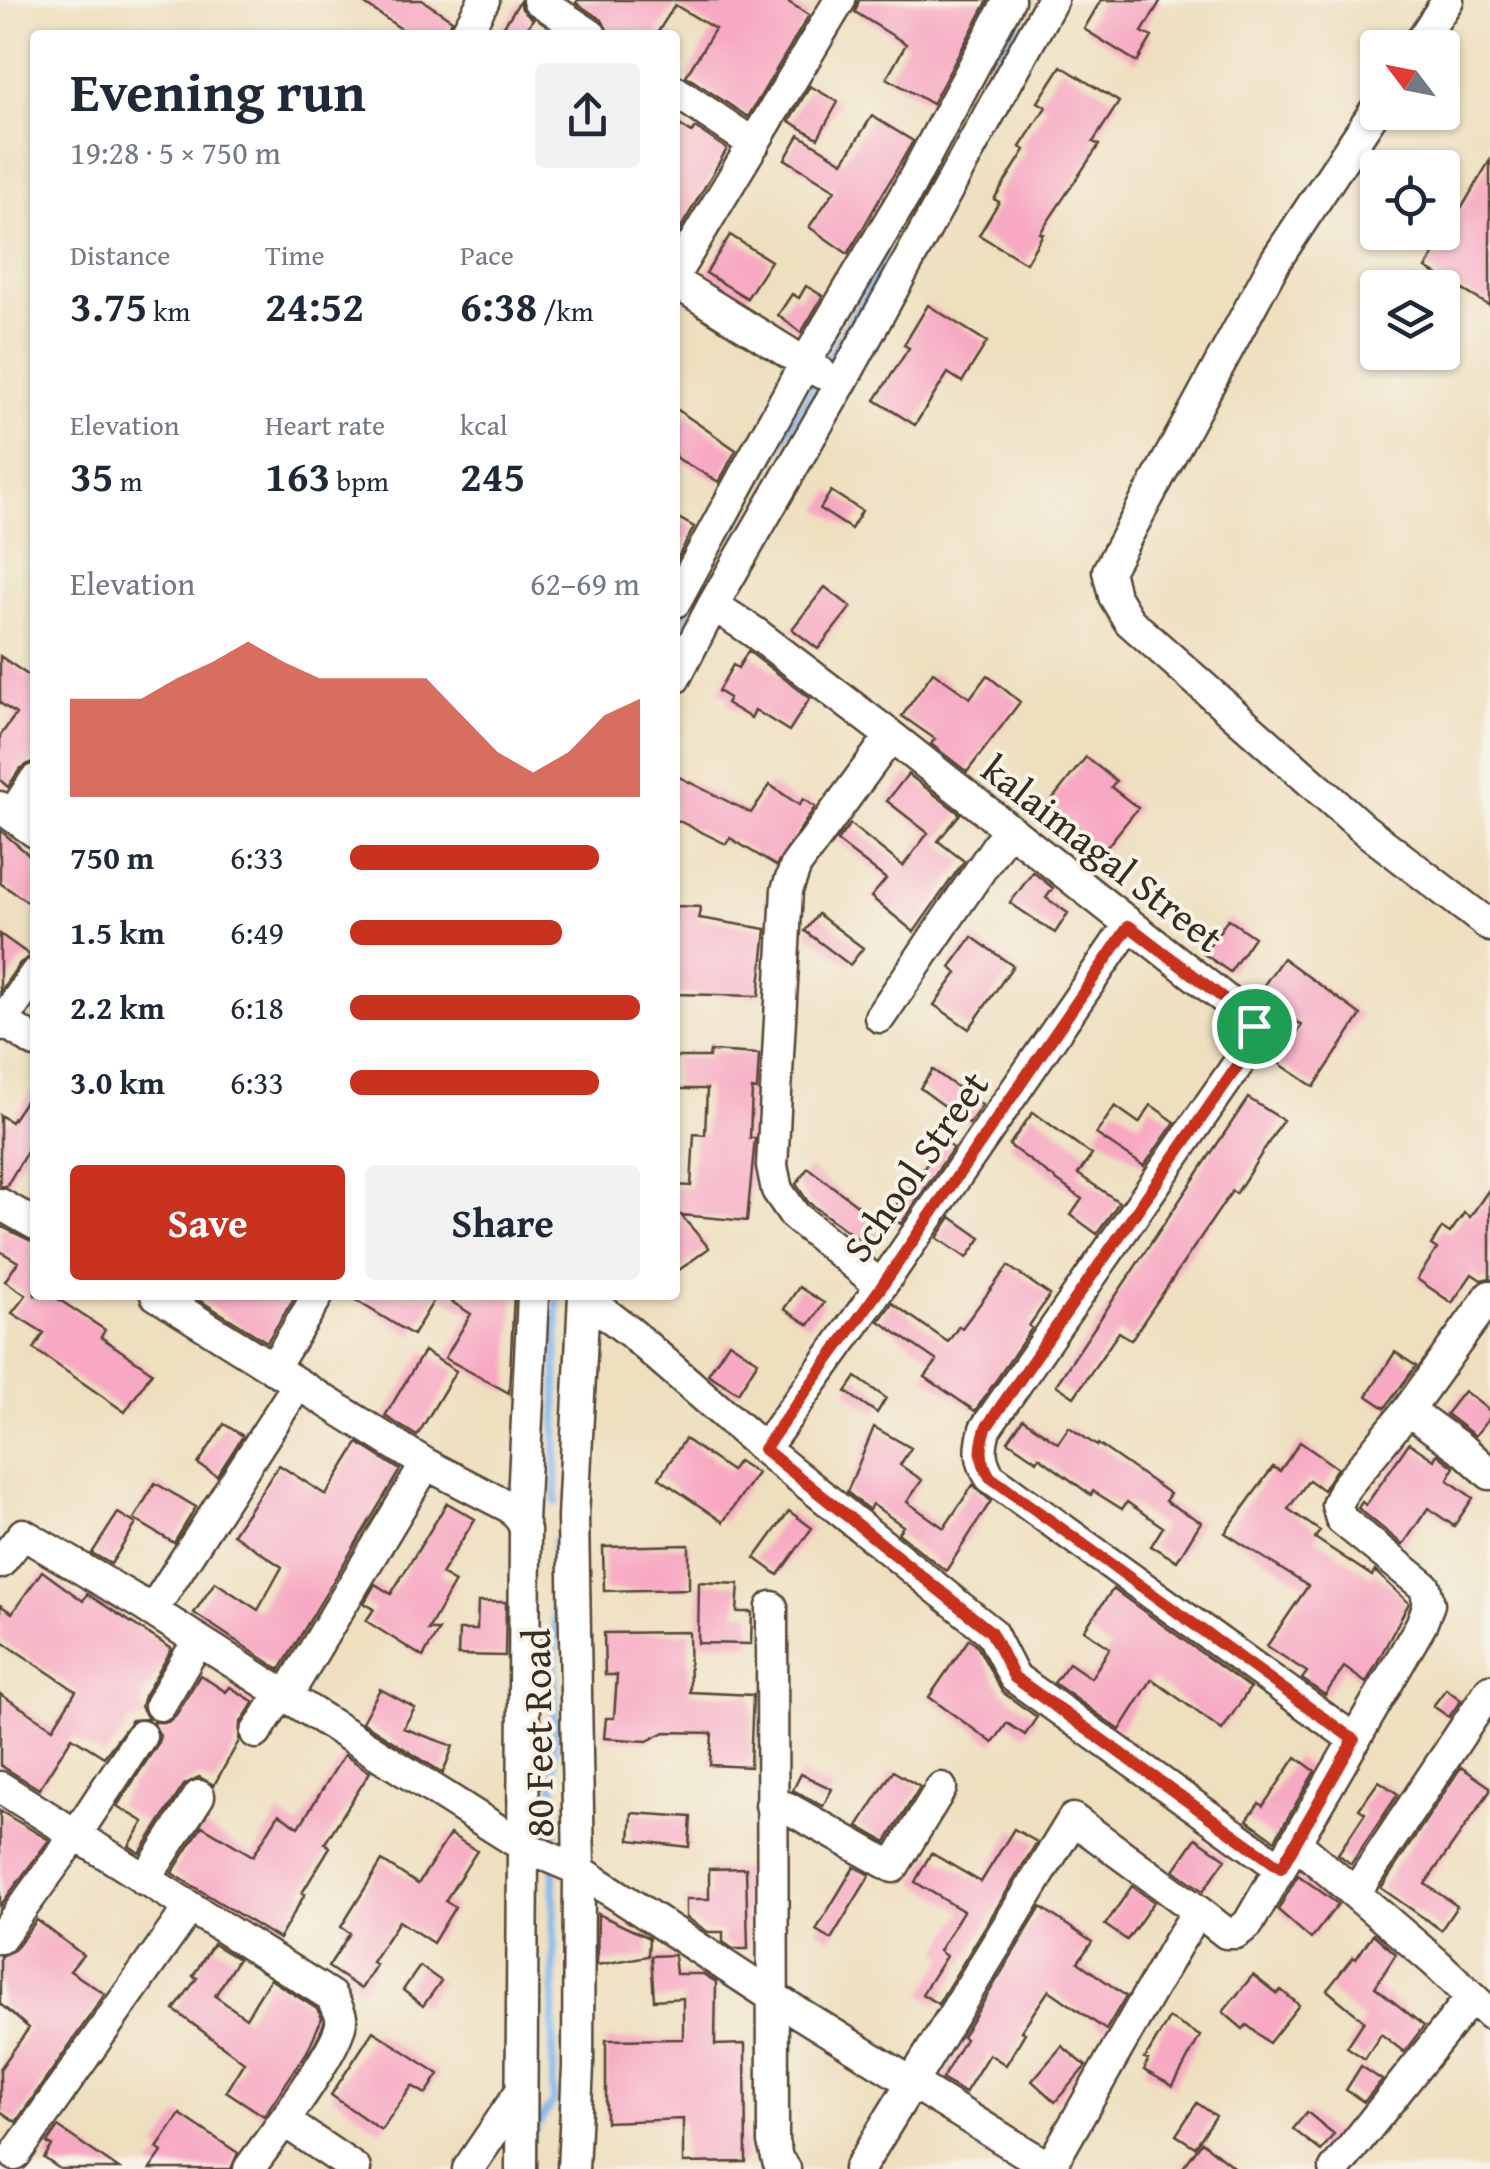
<!DOCTYPE html>
<html lang="en">
<head>
<meta charset="utf-8">
<style>
  :root { --surface:#fff; --page:#f2f2f3; --text:#1f2937; --muted:#747a83; --accent:#c8321e }
  body { margin:0; font-family:"Gentium Book Plus",serif; background:var(--page); color:var(--text); height:100vh; display:flex; flex-direction:column; font-size:38px; white-space:nowrap }
  * { box-sizing:border-box; margin:0 }
  p { font-size:32px; color:var(--muted) }
  .icon { flex:none; width:55px; height:55px; fill:none; stroke:currentColor; stroke-width:2; stroke-linecap:round; stroke-linejoin:round }
  .map { position:relative; flex:1; overflow:hidden }
  .details { position:absolute; left:30px; top:30px; width:650px; height:1270px; display:flex; flex-direction:column; background:var(--surface); border-radius:10px; box-shadow:0 2px 8px #0004 }
  .details>* { flex:none }
  .needle { width:65px; rotate:302deg }
  .fabs { position:absolute; left:1360px; top:30px; display:grid; gap:20px }
  .fabs a { display:grid; place-items:center; width:100px; height:100px; border-radius:10px; background:var(--surface); box-shadow:0 2px 8px #0004; font-size:50px }
  .pin { position:absolute; display:grid; place-items:center; width:85px; height:85px; color:#fff; margin:-42px; border:5px solid #fff; border-radius:50%; box-shadow:0 2px 10px #0007 }
  .round { display:grid; place-items:center; flex:none; width:105px; height:105px; border-radius:10px; background:var(--page) }
  .overview { display:flex; align-items:center; justify-content:space-between; height:170px; padding:0 40px }
  h1 { font-size:55px; font-weight:600; line-height:75px }
  .stats { display:grid; grid-template-columns:repeat(3,1fr); gap:15px; height:170px; padding:10px 40px }
  .stats div { display:grid; align-content:center }
  .stats b { font-size:42px; font-weight:600 }
  .stats small { font-size:28px; font-weight:400 }
  .stats p { font-size:28px }
  .chart { height:280px; padding:20px 40px }
  .chart p { display:flex; justify-content:space-between }
  .chart svg { width:100%; height:180px; margin-top:10px; fill:var(--accent); opacity:.7 }
  .cta { display:flex; gap:20px; margin-top:auto; padding:20px 40px }
  .cta a { flex:1; height:115px; border-radius:10px; background:var(--accent); color:#fff; font-size:40px; font-weight:600; line-height:115px; text-align:center }
  .cta a+a { background:var(--page); color:var(--text) }
  ul { padding:0 40px; list-style:none; font-size:32px }
  li { display:grid; grid-template-columns:160px 120px 1fr; align-items:center; height:75px }
  li i { height:25px; border-radius:12px; background:var(--accent) }
  .map>svg:first-child { display:block }
  .lines { fill:none; stroke-linecap:round; stroke-linejoin:round }
  .stream { stroke:#7db4ec; stroke-width:8 }
  .building { fill:#f7a8c2 }
  .minor-casing { stroke:#564536; stroke-width:35 }
  .minor { stroke:#fff; stroke-width:30 }
  .route-casing { stroke:#fff; stroke-width:20 }
  .route { stroke:#c8321e; stroke-width:12 }
  .labels { text-anchor:middle; dominant-baseline:central; stroke-width:8; stroke-linejoin:round; paint-order:stroke }
  .street-label { font-size:40px; fill:#3b2a1e; stroke:#f7f3e8 }
</style>
</head>
<body>
<div class="map">
<svg width="1490" height="2169" viewBox="0 0 1490 2169">
  <rect width="100%" height="100%" fill="#f7f3e8"/>
  <filter id="ink" filterUnits="userSpaceOnUse"><feTurbulence type="fractalNoise" baseFrequency=".01" numOctaves="2"/><feDisplacementMap in="SourceGraphic" scale="20" xChannelSelector="R" yChannelSelector="G"/><feConvolveMatrix kernelMatrix="1 2 1 2 8 2 1 2 1" color-interpolation-filters="sRGB"/></filter>
  <filter id="wash" filterUnits="userSpaceOnUse"><feTurbulence type="fractalNoise" baseFrequency=".0048" numOctaves="4" result="noise"/><feDisplacementMap in="SourceGraphic" scale="40" xChannelSelector="R" yChannelSelector="G"/><feGaussianBlur stdDeviation="2.25" result="paint"/><feColorMatrix in="noise" values="0 0 0 0 0 0 0 0 0 0 0 0 0 0 0 0 0 1.4 0 .05"/><feComposite in="paint" operator="in"/></filter>
  <g filter="url(#wash)">
    <rect width="100%" height="100%" fill="#eedfbf"/>
    <g class="lines">
      <!-- stream -->
      <path class="stream" d="M947,148l83,-148
        M824,366l62,-110
        M728,536l89,-158
        M675,632l14,-27
        M556,1502l1,-207
        M554,1852l1,-310
        M530,2135l23,-33 1,-236"/>
    </g>
    <g id="blocks">
      <!-- building -->
      <path class="building" d="M359,0h63l30,20 -6,15h-36z
        M578,0h207l24,15 -61,102 -62,-41 29,-47 -40,-24 -19,30h-46l-8,-15 -26,-17z
        M859,0h129l-56,104 -45,-26 19,-34 -51,-32z
        M1101,0h60l-19,32 10,5 -15,25 -53,-33z
        M520,1l2,8 11,10 -10,16h-25z
        M1061,66l58,36 -26,40 6,3 -59,88 3,1 -17,29 -47,-28 20,-33 -5,-3 31,-49 -5,-3 26,-40 -8,-5z
        M810,86l28,16 -20,36 -29,-17z
        M872,116l41,25 -65,113 -39,-27 26,-37 -50,-31 14,-24 44,27z
        M675,122l17,11 4,-5 31,21 -52,89z
        M1490,160v146l-64,-38z
        M730,235l41,26 -24,37 -41,-25z
        M806,286l17,10 -22,37 -23,-18 14,-21 7,4z
        M928,305l59,37 -25,40 -14,-9 -33,52 -40,-25 34,-52 -5,-3z
        M675,408l61,42 -17,32 -44,-25z
        M831,491l31,20 -11,18 -31,-20z
        M675,516l19,11 -17,32 -2,-1z
        M825,587l26,20 -33,42 -26,-20z
        M748,651l62,47 -21,33 -34,-21 -4,8 -25,-15 3,-5 -11,-7 15,-26 5,3z
        M0,656l35,24v80l-15,9 -12,18 -8,-7v-44l16,-22 -16,-11z
        M933,672l37,26 17,-23 33,27 -53,70 -36,-28 4,-5 -33,-23z
        M1086,757l30,24 -5,6 27,21 -40,50 -60,-41z
        M908,774l52,40 -22,27 26,20 -50,71 -43,-35 15,-18 -49,-38 13,-17 53,42 25,-33 -41,-32z
        M675,775l76,38 19,-28 29,20 4,-6 12,8 -39,59 -46,-28 -4,6 -51,-25z
        M0,830l35,30v47l-35,-24z
        M1033,872l20,16 -7,10 22,15 -13,20 -45,-30z
        M675,906l25,1 -1,11 67,11 -7,67 -84,-2z
        M818,914l45,34 -13,17 -45,-34z
        M1228,919l26,18 -24,35 -26,-18z
        M0,934l31,22 -11,7 -20,29z
        M972,937l41,29 -44,63 -35,-24 23,-32 -7,-6z
        M1283,958l78,57 -47,72 -37,-25 25,-37 -45,-30z
        M710,1051l49,3 -2,36 -5,-1 -2,49h5l-8,83 -66,-6 28,33 -34,25v-88l16,1 3,-52 11,1 2,-46h-32v-32h34z
        M933,1070l49,35 -13,19 -49,-36z
        M35,1086v52l-29,49 -6,-2v-70l11,7z
        M1248,1098l35,22 -47,74 -4,-3 -101,149 -12,-8 -45,65 -18,-12z
        M1151,1105l24,17 -31,44 -48,-32 19,-28 24,17z
        M1033,1112l59,43 -14,19 41,28 -22,32 -26,-19 11,-16 -73,-54z
        M944,1141l9,7 -52,76 -12,-9z
        M808,1168l76,57 -15,22 -61,-45 -12,-18z
        M1490,1188v90l-9,2 -9,-6 -20,29 -35,-24 20,-30 -6,-4 11,-17 8,5 14,-20 6,4z
        M951,1217l30,21 -14,20 -30,-20z
        M0,1226l35,17v52h17l53,35 -4,7 51,35 -27,40 -91,-63 10,-16 -32,-20 14,-18 -21,-14 13,-19 -18,-11z
        M1008,1266l42,29 -21,31 3,2 -57,83 -50,-34 12,-16 -58,-40 13,-18 56,39 11,-16 3,2z
        M799,1287l25,16 -15,22 -25,-16z
        M191,1295h105l-29,47z
        M347,1295h90l-24,40z
        M441,1295h73l-5,98 -64,-35 26,-44z
        M729,1342l29,19 -20,32 -30,-19z
        M424,1351l32,20 -39,65 -32,-20z
        M1395,1352l21,14 -31,42 -18,-12z
        M856,1377l30,21 -9,15 -31,-21z
        M1464,1391l26,20v6l-15,19 -29,-22z
        M1023,1419l35,24 11,-16 28,19 1,-2 72,50 -5,7 36,21 -24,39 -26,-15 12,-19 -36,-25 -5,7 -29,-18 -2,4 -52,-38 -2,4 -29,-20z
        M224,1424l19,12 -26,40 -19,-12z
        M874,1427l37,21 -11,17 22,15 -15,22 37,26 29,-43 18,16 -45,70 -48,-38 5,-7 -31,-22 -3,6 -22,-18z
        M685,1439l46,32 7,-10 19,12 -34,49 -64,-44z
        M1300,1442l37,26 -14,22 -14,-10 -21,29 32,22 -5,7 57,38 3,-5 34,32 -43,80 -22,-16 -19,28 -23,-16 5,-7 -40,-26 41,-60 -83,-53 48,-66 7,4z
        M358,1443l42,27 -120,200 -86,-57 21,-31 43,28 24,-43 -49,-33 46,-69 47,30z
        M1409,1443l25,17 3,-6 17,13 -6,13 25,18 -19,28 -26,-18 -25,37 -45,-37 4,-6 4,3z
        M155,1483l41,24 -22,36 -40,-24z
        M447,1503l28,16 -34,55 14,8 -27,48h11l-16,27 -57,-36 8,-12 -10,-6 11,-19 16,10z
        M789,1511l23,17 -34,47 -23,-17z
        M118,1513l18,11 -25,40 -19,-11z
        M689,1545v44l-85,2 -1,-44z
        M42,1571l41,30 4,-7 85,55 -28,47 -3,10 7,13 -16,1 -28,37 -32,-20 -33,52 -39,-24v-71l53,34 23,-37 -76,-51v-35l12,8z
        M699,1582l40,2 -2,28h15l-1,32 -53,-1z
        M1113,1589l137,99 -28,42 -70,-51 -32,51 -66,-47 15,-20 22,15 19,-30 -26,-18z
        M478,1602h28l-1,54 -47,-1 1,-25h18z
        M689,1632l1,60 63,3 -3,72 -40,-2 2,-32 -47,-1 -18,9 -43,-3 2,-20h8l3,-43h-12l-1,-42z
        M969,1639l7,5 26,48 35,25 -12,18 -18,-12 -14,20 -64,-46z
        M200,1675l26,17 4,-5 24,15 -14,22 -1,17 -25,44 -15,-8 -15,8 -44,68 -11,-7 15,-24 -27,-16 40,-61 3,-9 -7,-14h15l8,-7z
        M380,1689l35,19 -12,20 50,18 -10,27 -81,-51z
        M1446,1689l15,11 -12,17 -16,-11z
        M344,1755l26,17 -45,71 5,4 -28,46 3,1 -26,45 -107,-66 30,-47 51,30 26,-42 20,13z
        M1296,1757l19,14 -40,69 -28,-20 12,-17 4,3z
        M1461,1767l29,20v4l-65,93 32,22 -16,24 -60,-42z
        M893,1771l27,16 -34,55 -28,-16z
        M801,1774l31,15 -9,17 -30,-16z
        M1379,1781l19,13 -47,70 -13,-10 27,-41 -6,-4z
        M0,1811l49,29 -49,66z
        M632,1813l59,4 -2,30 -59,-7z
        M1014,1829l23,13 -99,162 -16,-10 24,-38 -7,-5 24,-40 -48,-29 16,-29 50,29z
        M450,1834l27,17 -32,50 10,6 -22,36 -34,-22 -27,41 4,3 -15,24 -33,-22 22,-34 -9,-6 41,-66 36,23z
        M1196,1838l30,21 -23,32 -29,-21z
        M854,1867l16,8 -39,64 -15,-9z
        M746,1868l2,81h-15l-10,-7v-10h-15l-22,-15v-18h23v-30z
        M1298,1875l40,29 -27,35 -33,-29z
        M1132,1886l22,16 -27,38 -22,-15z
        M1041,1907l51,35 -14,20 48,34 -20,34 -57,-40 -28,41 4,2 -19,32 -17,-11 -24,39 -23,-14 23,-40 -3,-2z
        M598,1914l51,24 -1,18 -51,9z
        M37,1920l46,35 -13,16 35,23 -89,128 -16,-11v-42l29,-41 -29,-24v-48l14,-6z
        M1373,1934l23,20 -21,33 49,39 -20,26 -23,-18 -16,25 -18,-12 17,-26 -37,-31 26,-33 3,2z
        M213,1944l25,15 -23,37 31,22 24,-39 47,30 5,9 -15,34 -43,64 -38,-25 18,-29 -70,-52 23,-32 -4,-2z
        M674,1955l2,19h27l13,8 -1,63 30,-1 1,118 -63,1v-44l-77,3v-82l77,-1v-41l-29,2 -3,-44z
        M420,1966l21,15 -18,25 -20,-16z
        M1253,1975l24,19 4,-4 18,15 -30,38 -22,-18 -4,4 -20,-17z
        M1169,2018l31,18 -27,50 -29,-16 5,-10 -4,-1z
        M373,2031l66,43 -13,20 -14,-8 -31,44 -50,-35z
        M1062,2046l24,20 -31,36 -23,-21z
        M1361,2066l21,14 -18,22 -18,-12z
        M1197,2103l19,13 -21,31 -19,-12z
        M1307,2112l27,22 -13,17 -28,-22z
        M180,2114l58,39 -7,16h-81l12,-17 -5,-4z
        M58,2127l61,42h-59l-16,-11 8,-12 -5,-3z
        M1202,2142l34,27h-54z"/>
    </g>
  </g>
  <g filter="url(#ink)">
    <use href="#blocks" fill-opacity="0" stroke="#564536" stroke-width="2.5"/>
    <g class="lines">
      <defs>
        <path id="minor" d="M538,0l53,35
          M465,35l19,-35
          M1416,48l32,-48
          M675,91l79,53
          M1378,106l-102,154 -168,311 6,25 15,25 235,208 126,97
          M675,274l165,-274
          M675,282l146,91
          M675,602l130,-239 100,-168 104,-195
          M713,605l41,27 137,104 349,275 14,15 -5,22 -264,381c-5,19 -6,30 5,48l365,263
          M675,678l38,-73 127,-220 212,-385
          M0,807l35,25
          M12,815l23,-35
          M880,1017l127,-186
          M3,1021l32,21
          M0,1025l35,-51
          M0,1204l35,20
          M881,1286l-86,-70 -18,-26 -5,-24 15,-276 9,-25 95,-129
          M156,1295l270,169 85,44 11,13
          M584,1297l46,35 134,117 227,183 23,45 267,191
          M273,1369l45,-74
          M1408,1410l58,42 24,22
          M764,1449l117,-163 248,-361
          M0,1563l23,-29 115,68 385,244 56,24 194,127 277,171
          M772,1607l1,535 5,19 7,8
          M152,1611l146,-227
          M286,1697l140,-233
          M160,1705l38,-64
          M256,1733l25,-39
          M0,1787l331,209c3,6 9,15 10,21 4,25 -75,128 -92,152
          M771,1805l15,2 107,60 48,-79
          M1296,1843l139,119 55,52
          M145,1880l54,-84
          M1355,1893l135,-203
          M0,1938l75,-102 66,-100
          M284,2121l71,48
          M15,2155l174,-247
          M468,2169l53,-78
          M521,2169l4,-639 -3,-9 11,-226
          M573,2169l5,-102 1,-197 -6,-353 11,-222
          M859,2169l214,-350 125,92
          M1049,2169l128,-225 21,-33 28,22h10l12,-9 173,-299 8,-21 -4,-17 -84,-68 -4,-14 7,-16 64,-79 82,-114
          M1335,2169l136,-171"/>
      </defs>
      <!-- minor casing -->
      <use href="#minor" class="minor-casing"/>
      <!-- minor -->
      <use href="#minor" class="minor"/>
    </g>
  </g>
  <g class="lines" filter="url(#ink)">
    <defs>
      <path id="route" d="M1129,926l111,85 14,15 -4,22 -264,380c-6,20 -7,31 4,49l364,263 -73,128 -267,-191 -23,-45 -227,-183 118,-163z"/>
    </defs>
    <!-- route casing -->
    <use href="#route" class="route-casing"/>
    <!-- route -->
    <use href="#route" class="route"/>
  </g>
  <g class="labels">
    <!-- street labels -->
    <g class="street-label">
      <text transform="translate(1103 853) rotate(38)">kalaimagal Street</text>
      <text transform="translate(915 1166) rotate(-55)">School Street</text>
      <text transform="translate(537 1733) rotate(-91)">80 Feet Road</text>
    </g>
  </g>
</svg>
<div class="fabs">
<a><svg class="needle" viewBox="-14 -14 28 28"><path d="M0-13l5 13h-10z" fill="#e53935"/><path d="M0 13l5-13h-10z" fill="#747a83"/></svg></a>
<a><svg class="icon" aria-label="locate" viewBox="0 0 24 24"><circle cx="12" cy="12" r="6"/><path d="M12 2v4M12 18v4M2 12h4M18 12h4"/></svg></a>
<a><svg class="icon" aria-label="layers" viewBox="0 0 24 24"><path d="M12 4l9 5-9 5-9-5zM3 14l9 5 9-5"/></svg></a>
</div>
<div class="pin" style="left:1254px;top:1026px;background:#1e9e55"><svg class="icon" aria-label="arrive" viewBox="0 0 24 24"><path d="M6 21V4h12l-3 4 3 4H6"/></svg></div>
<section class="details">
<div class="overview"><div><h1>Evening run</h1><p>19:28 · 5 × 750 m</p></div><a class="round"><svg class="icon" aria-label="share" viewBox="0 0 24 24"><path d="M12 15V3M7 8l5-5 5 5M5 13v7h14v-7"/></svg></a></div>
<div class="stats">
<div><p>Distance</p><b>3.75<small> km</small></b></div>
<div><p>Time</p><b>24:52</b></div>
<div><p>Pace</p><b>6:38<small> /km</small></b></div>
</div>
<div class="stats">
<div><p>Elevation</p><b>35<small> m</small></b></div>
<div><p>Heart rate</p><b>163<small> bpm</small></b></div>
<div><p>kcal</p><b>245</b></div>
</div>
<div class="chart"><p><span>Elevation</span>62–69 m</p>
<svg viewBox="0 0 160 44" preserveAspectRatio="none"><path d="M0 44V20L10 20L20 20L30 15L40 11L50 6L60 11L70 15L80 15L90 15L100 15L110 24L120 33L130 38L140 33L150 24L160 20V44z"/></svg>
</div>
<ul>
<li><b>750 m</b>6:33<i style="width:86%"></i></li>
<li><b>1.5 km</b>6:49<i style="width:73%"></i></li>
<li><b>2.2 km</b>6:18<i style="width:100%"></i></li>
<li><b>3.0 km</b>6:33<i style="width:86%"></i></li>
</ul>
<div class="cta"><a>Save</a><a>Share</a></div>
</section>
</div>
</body>
</html>
